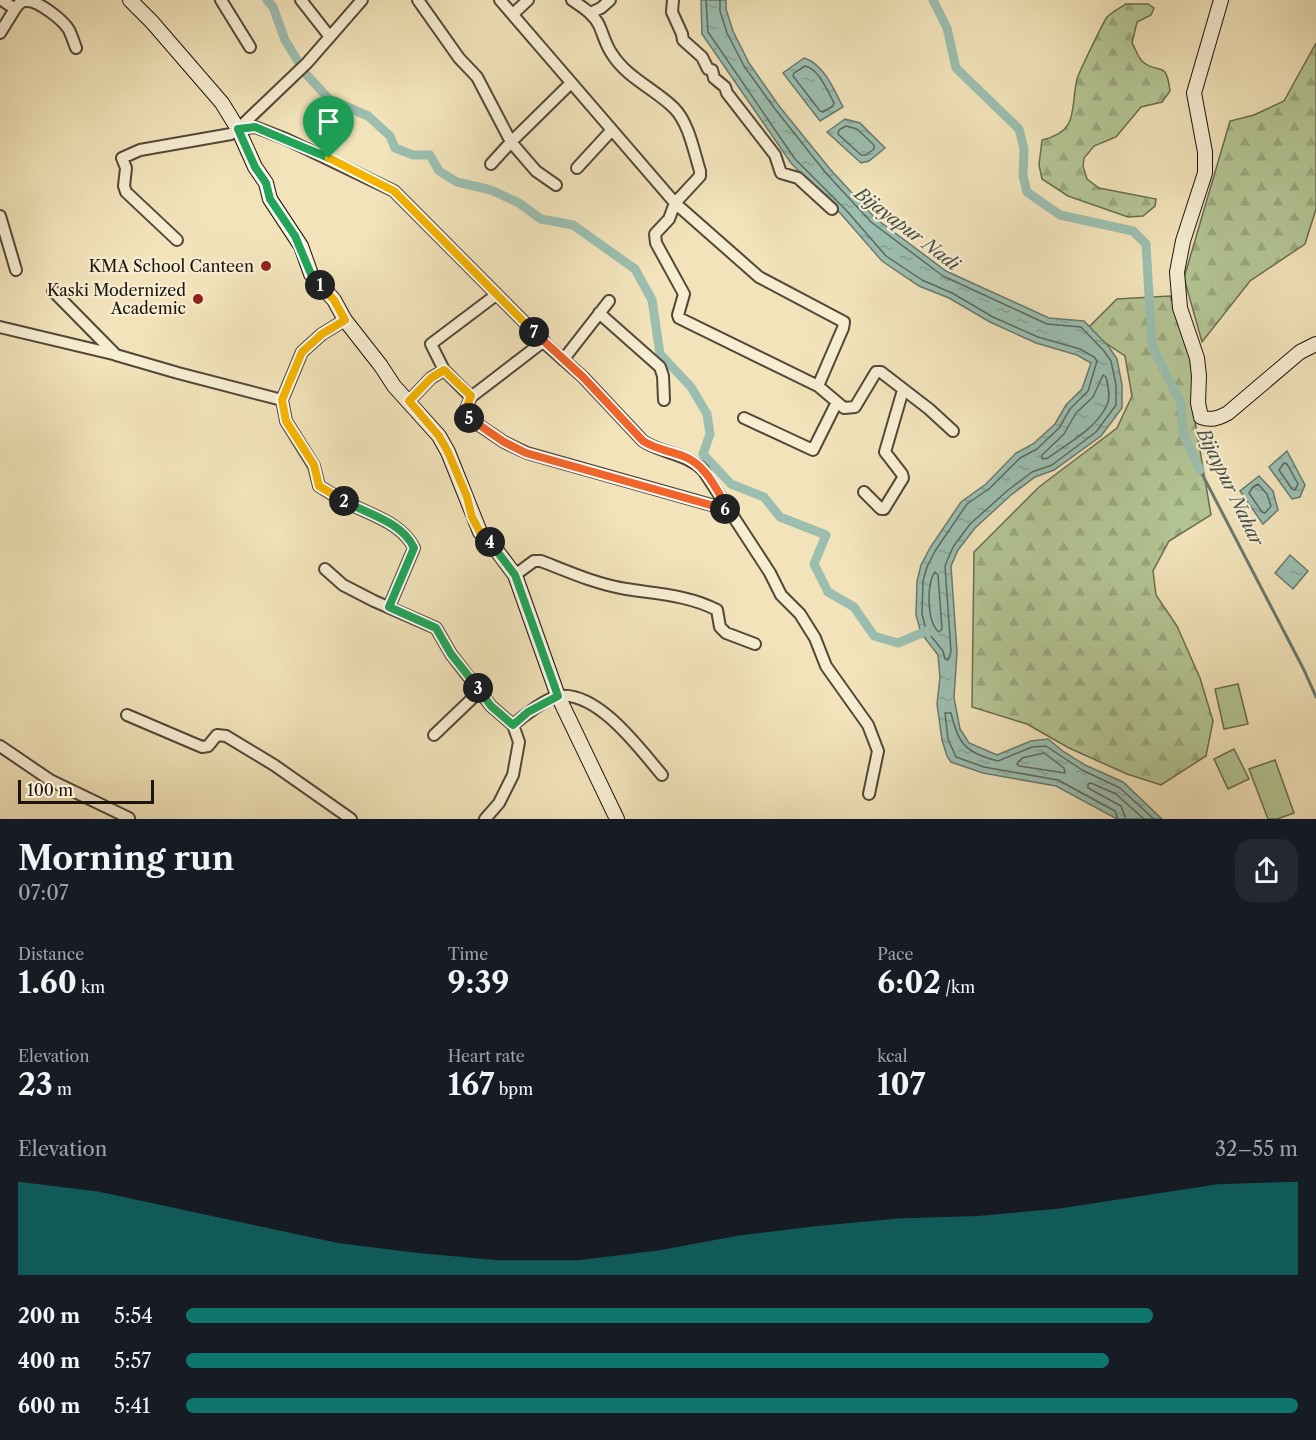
<!DOCTYPE html>
<html lang="en">
<head>
<meta charset="utf-8">
<style>
  :root { --surface:#171b24; --page:#242831; --text:#f1f3f6; --muted:#9ea1a6; --accent:#0f766e }
  body { margin:0; font-family:"Libre Caslon Text",serif; background:var(--page); color:var(--text); height:100vh; display:flex; flex-direction:column; font-size:22px; white-space:nowrap }
  * { box-sizing:border-box; margin:0 }
  p { font-size:20px; color:var(--muted) }
  .icon { flex:none; width:33px; height:33px; fill:none; stroke:currentColor; stroke-width:2; stroke-linecap:round; stroke-linejoin:round }
  .map { position:relative; height:819px; overflow:hidden }
  .drawer { display:flex; flex-direction:column; background:var(--surface); flex:1 }
  .drawer>* { flex:none }
  .scale { position:absolute; left:18px; bottom:15px; width:136px; box-sizing:border-box; padding-left:6px; border:3px solid #1d140d; border-top:0; font-size:16px; line-height:21px; white-space:nowrap; color:#1d140d; -webkit-text-stroke:4px #f7edd2; paint-order:stroke }
  .pin { position:absolute; display:grid; place-items:center; width:51px; height:51px; color:#fff; margin:-62px -26px; border-radius:50% 50% 50% 0; rotate:-45deg; box-shadow:0 0 6px #0007 }
  .pin .icon { rotate:45deg }
  .km { position:absolute; width:30px; height:30px; margin:-15px; border-radius:50%; background:#222; color:#fff; font-size:16px; line-height:30px; text-align:center }
  .round { display:grid; place-items:center; flex:none; width:63px; height:63px; border-radius:18px; background:var(--page) }
  .headline { display:flex; align-items:center; justify-content:space-between; height:102px; padding:0 18px }
  h1 { font-size:33px; font-weight:800; line-height:45px }
  .stats { display:grid; grid-template-columns:repeat(3,1fr); gap:9px; height:102px; padding:6px 18px }
  .stats div { display:grid; align-content:center }
  .stats b { font-size:30px; font-weight:800 }
  .stats small { font-size:16px; font-weight:400 }
  .stats p { font-size:16px }
  .chart { height:168px; padding:12px 18px }
  .chart p { display:flex; justify-content:space-between }
  .chart svg { width:100%; height:108px; margin-top:6px; fill:var(--accent); opacity:.7 }
  ul { padding:0 18px; list-style:none; font-size:20px }
  li { display:grid; grid-template-columns:96px 72px 1fr; align-items:center; height:45px }
  li i { height:15px; border-radius:8px; background:var(--accent) }
  .map>svg:first-child { display:block }
  .forest { fill:url(#forest-firs); stroke:#686c51; stroke-width:1.5 }
  .pitch { fill:#b4c595; stroke:#686c51; stroke-width:1.5 }
  .water { fill:url(#water-ripples); stroke:#697a6f; stroke-width:1.5 }
  .lines { fill:none; stroke-linecap:round; stroke-linejoin:round }
  .shore { stroke:#5c695e; stroke-width:1.5 }
  .stream { stroke:#697a6f; stroke-width:3 }
  .canal { stroke:#9bbeb0; stroke-width:9 }
  .street-casing { stroke:#524838; stroke-width:14 }
  .secondary-casing { stroke:#1d140d; stroke-width:16 }
  .street { stroke:#f7edd2; stroke-width:10 }
  .secondary { stroke:#f7edd2; stroke-width:14 }
  .split-1-casing { stroke:#fff; stroke-width:12 }
  .split-2-casing { stroke:#fff; stroke-width:12 }
  .split-3-casing { stroke:#fff; stroke-width:12 }
  .split-4-casing { stroke:#fff; stroke-width:12 }
  .split-5-casing { stroke:#fff; stroke-width:12 }
  .split-6-casing { stroke:#fff; stroke-width:12 }
  .split-7-casing { stroke:#fff; stroke-width:12 }
  .split-8-casing { stroke:#fff; stroke-width:12 }
  .split-1 { stroke:#22a559; stroke-width:8 }
  .split-2 { stroke:#f5b400; stroke-width:8 }
  .split-3 { stroke:#22a559; stroke-width:8 }
  .split-4 { stroke:#22a559; stroke-width:8 }
  .split-5 { stroke:#f5b400; stroke-width:8 }
  .split-6 { stroke:#f0652b; stroke-width:8 }
  .split-7 { stroke:#f0652b; stroke-width:8 }
  .split-8 { stroke:#f5b400; stroke-width:8 }
  .poi-dot { fill:#8f2418; stroke:#f7edd2; stroke-width:2 }
  .labels { text-anchor:middle; dominant-baseline:central; stroke-width:4.5; stroke-linejoin:round; paint-order:stroke }
  .poi-label { font-size:16px; fill:#1d140d; stroke:#f7edd2; text-anchor:end }
  .water-label { font-size:18px; font-style:italic; fill:#495046; stroke:#f7edd2 }
</style>
</head>
<body>
<div class="map">
<svg width="1316" height="819" viewBox="0 0 1316 819">
  <defs>
    <pattern id="forest-firs" width="22" height="20" patternUnits="userSpaceOnUse" patternTransform="scale(1.5)"><rect width="22" height="20" fill="#b4c595"/><path d="M5 1l3.5 6h-7zM16 11l3.5 6h-7z" fill="#9aa87f"/></pattern>
    <pattern id="water-ripples" width="26" height="14" patternUnits="userSpaceOnUse" patternTransform="scale(1.5)"><rect width="26" height="14" fill="#9bbeb0"/><path d="M2 4q2-2 4 0t4 0M15 11q2-2 4 0t4 0" fill="none" stroke="#85a296"/></pattern>
  </defs>
  <rect width="100%" height="100%" fill="#f2e3ba"/>
  <filter id="stains"><feTurbulence type="fractalNoise" baseFrequency=".00333" numOctaves="4"/><feColorMatrix values="0 0 0 0 .2 0 0 0 0 .09 0 0 0 0 .02 0 0 0 .5 -.17"/></filter>
  <radialGradient id="worn" r=".72"><stop offset=".6" stop-color="#630" stop-opacity="0"/><stop offset="1" stop-color="#630" stop-opacity=".3"/></radialGradient>
  <!-- forest -->
  <path class="forest" d="M1126,4h22l6,4 -3,7 -14,7 -5,21c3,5 6,14 10,18 15,15 24,-4 28,30l-8,11 -21,5 -25,30 -22,9 -10,12 -1,8 4,13 12,9 57,11 -1,7 -12,10 -15,1 -60,-21 -26,-17 -3,-14 3,-25c38,-9 28,-31 35,-61 2,-7 26,-56 30,-62 5,-5 14,-10 19,-13z
    M1316,43v166l-11,35 -55,37 -48,61 -18,-64 46,-157 24,-6 30,-14z
    M1170,296l16,42 5,24 4,25 -1,28 17,100 -42,26 -16,30 3,24 21,31 23,52 13,43 -7,35 -45,29 -34,-11 -58,-26 -42,-24 -55,-17 2,-155 65,-65 78,-59 15,-32 -7,-40 -39,-26 31,-31z"/>
  <!-- pitch -->
  <path class="pitch" d="M1238,684l10,40 -24,5 -9,-40z
    M1234,749l15,30 -21,10 -14,-30z
    M1275,760l19,53 -17,6h-9l-19,-50z"/>
  <!-- water -->
  <path class="water" d="M701,0h25v9l7,22 16,32 30,43 51,63 45,49 71,53 103,47 35,3 25,26 8,12 5,26v23l-21,28 -47,34 -19,7 -24,18 -36,33 -17,22 -7,16 6,86 -3,46 6,31 9,14 28,12 34,-14 17,-2 16,13 21,13 38,17 39,37h-45l-61,-33 -73,-13 -32,-11 -4,-6 -5,-16 -5,-36 3,-27 -2,-22 -17,-22 -5,-18 1,-34 4,-16 9,-17 31,-46 25,-18 30,-31 17,-9 22,-20 11,-19 16,-16 9,-26 -14,-8 -41,-12 -46,-21 -41,-24 -30,-12 -37,-25 -41,-47 -50,-51 -89,-129z
    M804,58c20,6 30,32 39,49l-23,14 -37,-48z
    M845,119l15,4 25,25 -16,13 -8,2 -34,-31z
    M1287,451l18,34 -5,12 -8,2 -23,-32z
    M1259,476l14,15 5,19 -15,14 -23,-33z
    M1290,555l18,16 -15,18 -18,-16z"/>
  <g class="lines">
    <!-- shore -->
    <path class="shore" d="M706,0l2,32 87,127 51,51 40,46 36,24 30,13 41,24 45,20 42,12 14,8 3,4 -9,30 -18,18 -11,19 -22,21 -17,9 -30,30 -23,16 -32,47 -8,16 -4,14 -1,33 4,16 17,21 2,8 3,1 3,-8 -6,-86 8,-19 17,-23 37,-33 25,-19 20,-7 44,-33 20,-27v-20l-5,-24 -7,-10 -23,-24 -34,-3 -104,-48 -72,-54 -46,-50 -50,-63 -31,-43 -17,-33 -7,-22v-11
      M805,66c14,3 22,24 29,37l-1,3 -10,6 -3,-1 -27,-35 1,-3z
      M846,126l11,3 17,16v4l-8,6h-5l-23,-21 1,-4z
      M1103,375l3,2c2,8 5,20 1,28 -11,24 -39,38 -59,53l-6,1v-4l22,-21 12,-21 17,-16z
      M1284,463l3,1 11,20 -3,6 -3,-1 -13,-19z
      M1258,484l9,10 4,12 -6,7 -3,-1 -13,-19 4,-6z
      M935,572l3,3 4,54 -3,3c-12,-9 -13,-49 -4,-60z
      M1044,753l20,15 1,5 -46,-7 -2,-2 5,-6z
      M1118,819l-3,-8 -57,-31 -74,-13 -28,-10 -8,-18 -3,-26h6c7,31 15,40 47,48l34,-14 14,-1 36,24 38,18 34,31
      M1126,819l-5,-13 -33,-18v-4l3,-1 25,11 28,25"/>
    <!-- stream -->
    <path class="stream" d="M1200,470l104,200 12,27"/>
    <!-- canal -->
    <path class="canal" d="M267,0l6,7 12,33 20,33 24,26 39,17 22,20 5,12 18,7h17l9,16 18,11 34,8 28,13 22,16 32,6 62,44 17,31 8,54 31,33 16,27 3,20 -7,20 28,30 33,13 16,20 46,18 -12,29 14,28 26,15 20,29 24,7 31,-13 1,2
      M933,0l14,28 9,40 63,61 5,20 -1,27 4,16 33,23 73,16 13,13 6,102 29,57 2,31 17,36"/>
    <defs>
      <path id="street" d="M221,0l29,47
        M301,0l29,37
        M418,0l41,58 18,19 34,65 25,29 20,14
        M500,0l175,203 84,74 85,45 -1,6 -25,58
        M572,0c10,7 21,13 27,25 4,9 7,21 13,29 15,24 43,35 62,54 15,15 20,44 26,63v5l-25,27 -6,16 -14,15 1,9 28,51 -6,21 1,3 139,68 26,22 11,-1 21,-35h5l48,37 24,22
        M673,0l-1,12 10,22 1,6 19,17 6,12 4,1 2,8 11,9 2,6 48,62 6,18 17,5 34,31
        M15,9c3,-4 5,-8 11,-8 12,-1 37,19 43,29 3,6 5,13 7,18
        M590,13l11,-5 9,-8
        M513,14l15,-14
        M0,33l15,-24 -13,-9
        M238,129l17,-2 31,12 108,52 155,156 34,30 60,64c20,13 43,12 60,29l67,103 11,22 19,19 15,24 11,28 42,59 10,26 -9,43
        M491,164l20,-22 60,-59
        M577,168l34,-37
        M0,216l16,54
        M177,240l-51,-48 -2,-6 2,-18 -4,-10 18,-8 91,-16 7,-5 69,-66 55,-63
        M53,291l63,64 62,18 104,27 20,-48 20,-18 23,-14
        M496,295l-65,49 13,26 27,27 -6,14 2,6 37,25 23,11 202,57
        M599,313l61,54 3,9 1,24
        M0,327l113,27
        M563,360l46,-59
        M471,397l73,-56
        M282,400l4,21 28,45 5,20c10,6 19,12 29,17 23,12 54,20 66,45l-25,59
        M409,401l22,-23 13,-8
        M744,418l69,32 24,-48
        M864,492l17,17h3l19,-31 -1,-4 -17,-22 18,-62
        M325,569l18,16 31,16 62,27 15,26 40,52 22,19 6,17 -6,33 -14,28 -14,16
        M515,575l19,-14h7c28,11 55,23 85,28 31,5 62,6 91,21l3,17 6,6 29,11
        M127,715l75,32 6,-1 9,-11 9,1 48,29 77,54
        M513,725c9,-8 35,-28 46,-29 39,-5 81,53 103,79
        M434,735l46,-44
        M0,746l50,34 79,38"/>
      <path id="secondary" d="M130,0l22,22 70,81 16,26 17,38 11,16 4,16 31,47 10,28 23,26 11,20 36,46 13,20 45,50 9,16 32,80 8,7 27,36 43,121 59,123
        M1221,0l-27,93 11,59v21l-22,68 -6,31 3,36 17,50 2,18 -1,27 3,14c10,4 18,1 27,-4l72,-61 16,-8"/>
    </defs>
    <!-- street casing -->
    <use href="#street" class="street-casing"/>
    <!-- secondary casing -->
    <use href="#secondary" class="secondary-casing"/>
    <!-- street -->
    <use href="#street" class="street"/>
    <!-- secondary -->
    <use href="#secondary" class="secondary"/>
  </g>
  <g class="lines">
    <defs>
      <path id="split-1" d="M320,285l-9,-11 -16,-38 -25,-37 -4,-16 -11,-16 -17,-38 17,-2 74,31"/>
      <path id="split-2" d="M320,285l14,15 11,20 -23,14 -20,18 -20,48 4,21 28,44 5,21 25,15"/>
      <path id="split-3" d="M344,501c24,13 58,21 70,47l-25,59 47,21 15,26 27,34"/>
      <path id="split-4" d="M478,688l13,18 22,19 15,-13 30,-16 -43,-121 -25,-33"/>
      <path id="split-5" d="M469,418l-4,-7 6,-15 -27,-26 -13,8 -22,23 30,35 9,16 19,45 5,20 8,15 10,10"/>
      <path id="split-6" d="M469,418l35,24 22,11 199,56"/>
      <path id="split-7" d="M534,332l49,45 60,64c12,8 27,10 40,15 23,8 34,35 46,54l-4,-1"/>
      <path id="split-8" d="M329,158l65,33 140,141"/>
    </defs>
    <!-- split-1 casing -->
    <use href="#split-1" class="split-1-casing"/>
    <!-- split-2 casing -->
    <use href="#split-2" class="split-2-casing"/>
    <!-- split-3 casing -->
    <use href="#split-3" class="split-3-casing"/>
    <!-- split-4 casing -->
    <use href="#split-4" class="split-4-casing"/>
    <!-- split-5 casing -->
    <use href="#split-5" class="split-5-casing"/>
    <!-- split-6 casing -->
    <use href="#split-6" class="split-6-casing"/>
    <!-- split-7 casing -->
    <use href="#split-7" class="split-7-casing"/>
    <!-- split-8 casing -->
    <use href="#split-8" class="split-8-casing"/>
    <!-- split-1 -->
    <use href="#split-1" class="split-1"/>
    <!-- split-2 -->
    <use href="#split-2" class="split-2"/>
    <!-- split-3 -->
    <use href="#split-3" class="split-3"/>
    <!-- split-4 -->
    <use href="#split-4" class="split-4"/>
    <!-- split-5 -->
    <use href="#split-5" class="split-5"/>
    <!-- split-6 -->
    <use href="#split-6" class="split-6"/>
    <!-- split-7 -->
    <use href="#split-7" class="split-7"/>
    <!-- split-8 -->
    <use href="#split-8" class="split-8"/>
  </g>
  <!-- markers -->
  <g class="poi-dot">
    <circle cx="266" cy="266" r="6"/>
    <circle cx="198" cy="299" r="6"/>
  </g>
  <g class="labels">
    <!-- poi labels -->
    <g class="poi-label">
      <text x="254" y="266">KMA School Canteen</text>
      <text x="186" y="290">Kaski Modernized<tspan x="186" dy="18">Academic</tspan></text>
    </g>
    <!-- water labels -->
    <g class="water-label">
      <text transform="translate(907 229) rotate(37)">Bijayapur Nadi</text>
      <text transform="translate(1230 487) rotate(64)">Bijaypur Nahar</text>
    </g>
  </g>
  <rect width="100%" height="100%" filter="url(#stains)"/>
  <rect width="100%" height="100%" fill="url(#worn)"/>
</svg>
<div class="scale">100 m</div>
<div class="pin" style="left:329px;top:158px;background:#1e9e55"><svg class="icon" aria-label="arrive" viewBox="0 0 24 24"><path d="M6 21V4h12l-3 4 3 4H6"/></svg></div>
<b class="km" style="left:320px;top:285px">1</b>
<b class="km" style="left:344px;top:501px">2</b>
<b class="km" style="left:478px;top:688px">3</b>
<b class="km" style="left:490px;top:542px">4</b>
<b class="km" style="left:469px;top:418px">5</b>
<b class="km" style="left:725px;top:509px">6</b>
<b class="km" style="left:534px;top:332px">7</b>
</div>
<section class="drawer">
<div class="headline"><div><h1>Morning run</h1><p>07:07</p></div><a class="round"><svg class="icon" aria-label="share" viewBox="0 0 24 24"><path d="M12 15V3M7 8l5-5 5 5M5 13v7h14v-7"/></svg></a></div>
<div class="stats">
<div><p>Distance</p><b>1.60<small> km</small></b></div>
<div><p>Time</p><b>9:39</b></div>
<div><p>Pace</p><b>6:02<small> /km</small></b></div>
</div>
<div class="stats">
<div><p>Elevation</p><b>23<small> m</small></b></div>
<div><p>Heart rate</p><b>167<small> bpm</small></b></div>
<div><p>kcal</p><b>107</b></div>
</div>
<div class="chart"><p><span>Elevation</span>32–55 m</p>
<svg viewBox="0 0 160 44" preserveAspectRatio="none"><path d="M0 44V6L10 10L20 17L30 24L40 31L50 35L60 38L70 38L80 34L90 28L100 24L110 21L120 20L130 17L140 12L150 7L160 6V44z"/></svg>
</div>
<ul>
<li><b>200 m</b>5:54<i style="width:87%"></i></li>
<li><b>400 m</b>5:57<i style="width:83%"></i></li>
<li><b>600 m</b>5:41<i style="width:100%"></i></li>
</ul>
</section>
</body>
</html>
